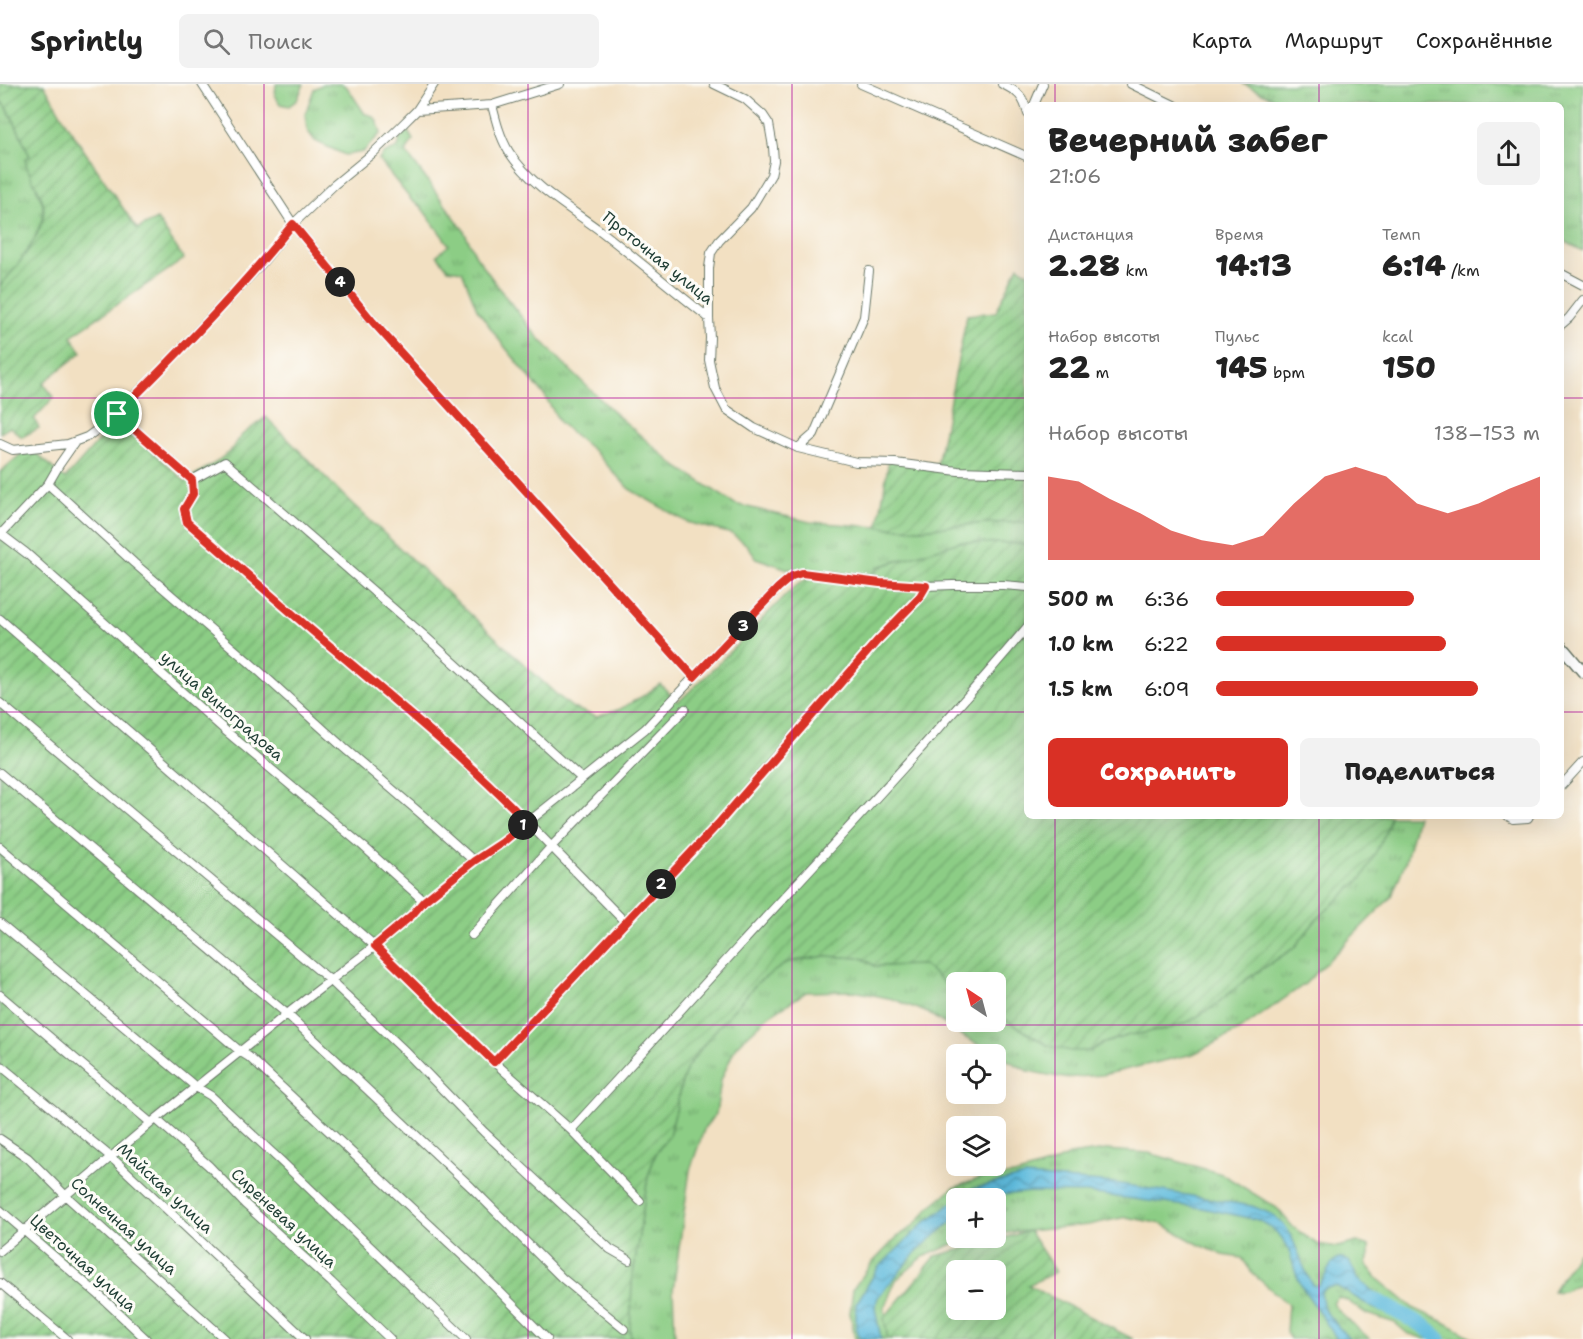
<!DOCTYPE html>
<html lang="ru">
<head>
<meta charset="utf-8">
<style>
  :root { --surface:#fff; --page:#f2f2f2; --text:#222; --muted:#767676; --line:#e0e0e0; --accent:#d93025 }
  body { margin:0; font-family:"Shantell Sans",sans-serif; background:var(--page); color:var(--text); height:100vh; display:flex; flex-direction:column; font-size:22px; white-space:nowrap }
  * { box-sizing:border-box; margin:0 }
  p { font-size:20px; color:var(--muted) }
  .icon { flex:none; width:33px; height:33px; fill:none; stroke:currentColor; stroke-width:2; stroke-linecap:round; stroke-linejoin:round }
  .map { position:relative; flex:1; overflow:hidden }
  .details { position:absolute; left:1024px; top:18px; width:540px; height:717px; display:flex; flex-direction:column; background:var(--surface); border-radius:9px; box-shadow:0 6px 24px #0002 }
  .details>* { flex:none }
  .needle { width:39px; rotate:324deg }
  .fabs { position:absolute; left:946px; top:888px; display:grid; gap:12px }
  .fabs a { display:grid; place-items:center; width:60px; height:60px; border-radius:9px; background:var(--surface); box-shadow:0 6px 24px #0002; font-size:30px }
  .pin { position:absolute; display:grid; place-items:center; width:51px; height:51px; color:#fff; margin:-26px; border:3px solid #fff; border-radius:50%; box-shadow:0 2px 6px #0007 }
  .km { position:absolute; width:30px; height:30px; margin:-15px; border-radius:50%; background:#222; color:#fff; font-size:16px; line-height:30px; text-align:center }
  .round { display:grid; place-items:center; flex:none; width:63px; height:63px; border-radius:9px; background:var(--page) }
  .headline { display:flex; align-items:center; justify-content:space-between; height:102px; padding:0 24px }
  h1 { font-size:33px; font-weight:800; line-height:45px }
  .figures { display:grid; grid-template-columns:repeat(3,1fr); gap:9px; height:102px; padding:6px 24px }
  .figures div { display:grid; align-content:center }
  .figures b { font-size:30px; font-weight:800 }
  .figures small { font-size:16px; font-weight:400 }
  .figures p { font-size:16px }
  .chart { height:168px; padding:12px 24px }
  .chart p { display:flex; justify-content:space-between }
  .chart svg { width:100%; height:108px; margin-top:6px; fill:var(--accent); opacity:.7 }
  .action { display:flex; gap:12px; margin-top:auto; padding:12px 24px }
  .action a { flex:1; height:69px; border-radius:9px; background:var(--accent); color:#fff; font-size:24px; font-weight:800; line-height:69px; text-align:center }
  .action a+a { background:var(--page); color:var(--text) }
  ul { padding:0 24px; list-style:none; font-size:20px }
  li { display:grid; grid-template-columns:96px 72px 1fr; align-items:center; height:45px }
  li i { height:15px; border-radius:8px; background:var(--accent) }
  header { display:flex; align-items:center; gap:36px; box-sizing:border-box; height:84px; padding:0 30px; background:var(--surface); border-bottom:2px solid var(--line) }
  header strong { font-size:28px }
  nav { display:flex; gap:33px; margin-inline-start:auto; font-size:21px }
  .search { width:420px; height:54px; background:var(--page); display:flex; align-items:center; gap:15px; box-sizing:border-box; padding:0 21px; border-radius:9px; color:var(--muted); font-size:22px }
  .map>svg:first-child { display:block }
  .grass { fill:url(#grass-tufts); stroke:#56855c; stroke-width:1.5 }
  .garden { fill:url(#garden-furrows); stroke:#56855c; stroke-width:1.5; fill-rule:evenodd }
  .water { fill:url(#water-waves); stroke:#3f7c88; stroke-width:1.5 }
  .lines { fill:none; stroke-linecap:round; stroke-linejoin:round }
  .river { stroke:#5fbbdd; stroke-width:15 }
  .minor-casing { stroke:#697666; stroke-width:10 }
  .tertiary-casing { stroke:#697666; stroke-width:13 }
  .minor { stroke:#fff; stroke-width:8 }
  .tertiary { stroke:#fff; stroke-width:10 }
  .route-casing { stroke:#fff; stroke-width:12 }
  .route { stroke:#d93025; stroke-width:8 }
  .grid { fill:none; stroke:#b5179e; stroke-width:1.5; stroke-opacity:0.55 }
  .labels { text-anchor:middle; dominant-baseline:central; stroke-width:6; stroke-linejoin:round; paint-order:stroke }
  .street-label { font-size:16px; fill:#1f3d34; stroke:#fdfcf7 }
</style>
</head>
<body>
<header>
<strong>Sprintly</strong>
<div class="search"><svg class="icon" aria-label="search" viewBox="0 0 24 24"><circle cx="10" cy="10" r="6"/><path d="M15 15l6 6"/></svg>Поиск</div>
<nav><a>Карта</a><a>Маршрут</a><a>Сохранённые</a></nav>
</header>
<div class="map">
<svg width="1583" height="1255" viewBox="0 0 1583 1255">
  <defs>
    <pattern id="grass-tufts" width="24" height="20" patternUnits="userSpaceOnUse" patternTransform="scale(1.5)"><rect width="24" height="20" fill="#8ccd85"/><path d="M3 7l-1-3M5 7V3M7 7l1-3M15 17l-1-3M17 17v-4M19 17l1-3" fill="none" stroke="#72a86e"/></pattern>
    <pattern id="garden-furrows" width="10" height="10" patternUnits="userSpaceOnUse" patternTransform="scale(1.5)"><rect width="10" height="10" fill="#8ccd85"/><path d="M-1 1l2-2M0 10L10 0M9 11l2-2" fill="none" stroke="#72a86e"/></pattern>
    <pattern id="water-waves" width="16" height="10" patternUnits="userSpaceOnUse" patternTransform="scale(1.5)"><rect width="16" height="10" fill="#5fbbdd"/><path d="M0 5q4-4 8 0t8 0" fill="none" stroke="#4e99b4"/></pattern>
  </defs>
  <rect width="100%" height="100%" fill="#fdfcf7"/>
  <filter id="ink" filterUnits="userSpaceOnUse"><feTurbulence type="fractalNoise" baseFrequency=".0167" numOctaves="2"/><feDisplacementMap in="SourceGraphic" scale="12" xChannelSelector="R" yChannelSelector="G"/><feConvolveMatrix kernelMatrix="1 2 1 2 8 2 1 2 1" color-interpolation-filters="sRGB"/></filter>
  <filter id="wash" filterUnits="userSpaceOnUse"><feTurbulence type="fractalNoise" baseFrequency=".008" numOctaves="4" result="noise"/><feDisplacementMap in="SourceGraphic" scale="24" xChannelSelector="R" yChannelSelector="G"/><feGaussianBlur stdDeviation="1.35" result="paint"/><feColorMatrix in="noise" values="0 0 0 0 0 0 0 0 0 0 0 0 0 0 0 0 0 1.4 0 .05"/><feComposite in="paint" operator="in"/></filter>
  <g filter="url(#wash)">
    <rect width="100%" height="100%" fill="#f2e0c2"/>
    <!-- grass -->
    <path class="grass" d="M276,0h28l-7,16 -8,6 -9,-2 -5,-9z
      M323,0h19l5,3 18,27c12,1 13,9 16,19l-18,19 -18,3 -30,-14 -8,-11 -2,-16 9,-25z
      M1243,0h340v167l-21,-11v-135h-274z
      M0,16c14,16 21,38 30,56l-5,3 18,45 -1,16 -9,22 -18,27 -15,17z
      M407,46l6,10 -7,12 57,77 13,27 25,35 34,43 37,38 46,44 58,50 59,38 75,18 68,5 42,2 65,-6 42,-1v22l-67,-2 -82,25 -6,9 -66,-7h-18l-32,-11 -9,-13 -15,-11 -45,-12 -58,-33 -34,-37 -35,-29 -15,-27 -45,-55 -23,-32 -15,-38 -14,-2 -11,-14 12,-10 -28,-38 -9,-6 -33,-41 4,-6 15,-6 2,-10z
      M1390,732h27l-11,44 -14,36 -87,88 -67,47 -45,23 -91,21 -38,3 -36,-7 -62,-33 -38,-25 -35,-14 -39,-8 -48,1 -36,23 -34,31 -15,34 -5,34 -11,13 -15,43 -17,120 2,49h-44l-1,-9 2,-49 16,-105 8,-23 13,-18 7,-25 4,-21 7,-22 25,-33 46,-52 30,-20 37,-6 37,2 13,8 49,-1 33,29v28h39v-4h7l46,28 41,5 11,-7 28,-9 36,-5 45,-21 38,-31 46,-30 22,-28 16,-15 54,-73z
      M1106,1066l43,3 73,21 55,34 16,19 24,17 21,3 19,-5 12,4v10l-3,8 12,15 35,29 31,14 31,17h-50l-18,-6 -12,-10 -28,-9 -21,-14 -8,-3 -5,6c7,13 25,25 37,36h-80l-4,-7 2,-28 -35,-30 -11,-16 -19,-3 -25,-11 -36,-20 -36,-7 -38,8 -92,9v-18l10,-7 -10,-5v-6h-39v40h2l-6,6 -30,13 -27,23 -12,28 9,31h-38l-5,-26 3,-24 19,-26 25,-26 15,-10 20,-22 21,-17 28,-10 33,-3 34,-10 22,-10z
      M1583,1168v32c-13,-1 -15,10 -30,7l24,-38z"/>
    <!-- garden -->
    <path class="garden" d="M0,0h44l25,44 68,101 20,-10 27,40 -113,77 11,16 -39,31 11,14 -20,22 5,9 -17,9 -12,-10 -10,6v-147c16,-18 49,-57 43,-83 -3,-16 -16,-27 -18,-44l5,-3c-9,-19 -16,-41 -30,-56z
      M1018,182l10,7 -1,249 -42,1 -65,6 -42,-2 11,-68 48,6 30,-150 29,-3z
      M266,333l79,80 212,198 16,13 24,9 23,-8 23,-13 17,-12 18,18 24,-22 90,-91 14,-10 61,6 11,-18 82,-25 67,2 1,272h362l-4,16 -23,45 -47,43 -22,28 -46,30 -38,31 -22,13 -23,8 -36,5 -28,9 -11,7h-19l-22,-5 -46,-28h-7v-36h-39v12l-33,-29 -49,1 -13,-8 -37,-2 -37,6 -30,20 -46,52 -25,33 -7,22 -4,21 -7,25 -13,18 -8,23 -16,105 -2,49 1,9h-631v-867l21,-18 14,-2 30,27 52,-59 68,61 30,-18 15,-12 12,-16z
      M1029,1147l27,41 -28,13 105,54h-245l-4,-21 52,-62zM957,1186h39v40h-39z"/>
    <!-- water -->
    <path class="water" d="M1025,1092l90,7 137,23c7,3 16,6 22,10 23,16 24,47 39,69l5,1c10,-9 9,-24 23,-28l8,3 9,18 33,27 -1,4 -4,3 -13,-5 -36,-22 -11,2 -5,4 3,18 25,29h-12l-35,-52 -6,-13 -7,-24 -7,-12 -10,-10 -14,-8 -56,-12 -115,-15 -56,-1 -30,3 -9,3h-34l13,-9z
      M957,1115v18l-39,33 -40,47 -3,11 6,31h-21l-4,-12v-23l22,-36 46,-45z"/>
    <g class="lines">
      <!-- river -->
      <path class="river" d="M1373,1215l51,27 15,13"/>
    </g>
  </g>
  <g filter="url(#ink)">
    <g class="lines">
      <defs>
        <path id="minor" d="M202,0l91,140 80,98 321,355
          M861,0l167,73
          M1002,0c17,8 21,12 26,30
          M1131,0l43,21
          M492,21c4,16 8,32 17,47 23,35 61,56 93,80 36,28 71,58 107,86l1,20 -1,22 6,28 11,21 28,19 44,20 58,14 39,1 63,8 70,2
          M1034,21l9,-21
          M417,26l75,-5 68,-21
          M1562,190l21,11
          M709,234v-50l2,-15 8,-12 32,-33 20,-33 3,-14 -1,-14 -4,-23 -6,-9 -18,-16 -31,-15
          M1562,240l7,-6 14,-18
          M117,330l75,66 1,14 -9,15 3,13 147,128 82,68 85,77 124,127
          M0,360l13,6 55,-6 19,-7 18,-13 54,-52 26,-27 77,-82 31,-39 41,-39 39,-32 27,-26 17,-17 17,-26
          M798,364l16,-14 50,-117 5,-46
          M192,396l33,-18 202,176 154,140
          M48,400l86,79 116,100 94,85 83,71 47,42
          M1,450l25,19 201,179 137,115 60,54
          M0,451l48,-51 11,-19 16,-23
          M0,535l375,327 119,116 77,68 69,71
          M0,619l330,277 76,72 78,80 126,117 19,11
          M0,689l287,241 184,173 91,91 62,51
          M1562,701l21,-23
          M1508,732l5,3 15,-1 1,-2
          M0,763l241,205 8,5 226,210 72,72
          M0,839l196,164 15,9 71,66 184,177
          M472,851l79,-88 134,-138
          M0,911l151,128
          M494,978l224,-238 51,-60 108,-123 42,-43 6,-12
          M0,981l111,92 194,182
          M157,1036l52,46 36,38 86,78 59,57
          M571,1046c57,-63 114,-125 171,-187 97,-105 194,-208 286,-317
          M0,1055l28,19 38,38 159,143
          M0,1126l99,85 47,44
          M0,1167l151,-128 136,-109 88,-68 37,-32 12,-13 50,-40 29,-19 142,-113 133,-141 14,-12 10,-3 98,12 25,1 28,-1h50l25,2
          M0,1199l67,56"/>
        <path id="tertiary" d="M1562,563l21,25"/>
      </defs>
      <!-- minor casing -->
      <use href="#minor" class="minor-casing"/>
      <!-- tertiary casing -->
      <use href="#tertiary" class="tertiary-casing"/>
      <!-- minor -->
      <use href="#minor" class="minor"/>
      <!-- tertiary -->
      <use href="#tertiary" class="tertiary"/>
    </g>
  </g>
  <g class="lines" filter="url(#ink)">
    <defs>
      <path id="route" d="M293,140l80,98 321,355 84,-89 14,-12 10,-3 78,10 46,3 -7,12 -42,43 -159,183 -224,238 -119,-116 37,-31 12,-14 50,-40 29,-19 24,-20c-60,-62 -126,-116 -191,-171 -50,-42 -99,-86 -149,-129l-3,-13 9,-15 -1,-14 -75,-66c62,-61 122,-123 176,-190z"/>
    </defs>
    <!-- route casing -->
    <use href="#route" class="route-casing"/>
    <!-- route -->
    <use href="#route" class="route"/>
  </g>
  <!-- grid -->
  <path class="grid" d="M264,0v1255M528,0v1255M792,0v1255M1055,0v21M1319,0v21M0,314h1028M1562,314h21M0,628h1028M1562,628h21M1055,732v523M1319,732v523M0,941h1583"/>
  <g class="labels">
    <!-- street labels -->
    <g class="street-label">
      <text transform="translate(658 174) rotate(39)">Проточная улица</text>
      <text transform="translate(222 622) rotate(41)">улица Виноградова</text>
      <text transform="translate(165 1104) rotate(43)">Майская улица</text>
      <text transform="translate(284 1134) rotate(43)">Сиреневая улица</text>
      <text transform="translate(124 1142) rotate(42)">Солнечная улица</text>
      <text transform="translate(83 1179) rotate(42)">Цветочная улица</text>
    </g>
  </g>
</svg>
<div class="fabs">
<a><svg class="needle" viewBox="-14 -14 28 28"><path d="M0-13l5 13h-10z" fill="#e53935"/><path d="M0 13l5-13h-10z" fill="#767676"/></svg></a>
<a><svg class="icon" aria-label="locate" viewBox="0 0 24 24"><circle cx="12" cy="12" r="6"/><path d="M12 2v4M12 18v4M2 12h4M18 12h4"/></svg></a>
<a><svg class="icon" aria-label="layers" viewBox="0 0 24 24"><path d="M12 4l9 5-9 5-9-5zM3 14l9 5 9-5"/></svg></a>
<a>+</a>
<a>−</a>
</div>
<div class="pin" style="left:117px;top:330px;background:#1e9e55"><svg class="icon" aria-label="arrive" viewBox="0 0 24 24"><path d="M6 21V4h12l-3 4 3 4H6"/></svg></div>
<b class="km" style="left:523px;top:741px">1</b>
<b class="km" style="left:661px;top:800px">2</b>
<b class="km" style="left:743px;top:542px">3</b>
<b class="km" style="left:340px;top:198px">4</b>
<section class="details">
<div class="headline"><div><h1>Вечерний забег</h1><p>21:06</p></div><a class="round"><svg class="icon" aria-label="share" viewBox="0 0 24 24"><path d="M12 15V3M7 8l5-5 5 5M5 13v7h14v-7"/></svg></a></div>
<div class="figures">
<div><p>Дистанция</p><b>2.28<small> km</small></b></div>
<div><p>Время</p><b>14:13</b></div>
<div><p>Темп</p><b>6:14<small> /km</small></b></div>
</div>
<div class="figures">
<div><p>Набор высоты</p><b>22<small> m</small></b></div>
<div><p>Пульс</p><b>145<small> bpm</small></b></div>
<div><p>kcal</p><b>150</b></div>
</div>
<div class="chart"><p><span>Набор высоты</span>138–153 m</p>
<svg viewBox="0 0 160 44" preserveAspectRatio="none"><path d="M0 44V10L10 12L20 19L30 25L40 32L50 36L60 38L70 34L80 21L90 10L100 6L110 10L120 21L130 25L140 21L150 15L160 10V44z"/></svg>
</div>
<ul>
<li><b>500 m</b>6:36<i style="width:61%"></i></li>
<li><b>1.0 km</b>6:22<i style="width:71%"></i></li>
<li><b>1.5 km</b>6:09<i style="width:81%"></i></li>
</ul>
<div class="action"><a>Сохранить</a><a>Поделиться</a></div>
</section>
</div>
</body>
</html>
